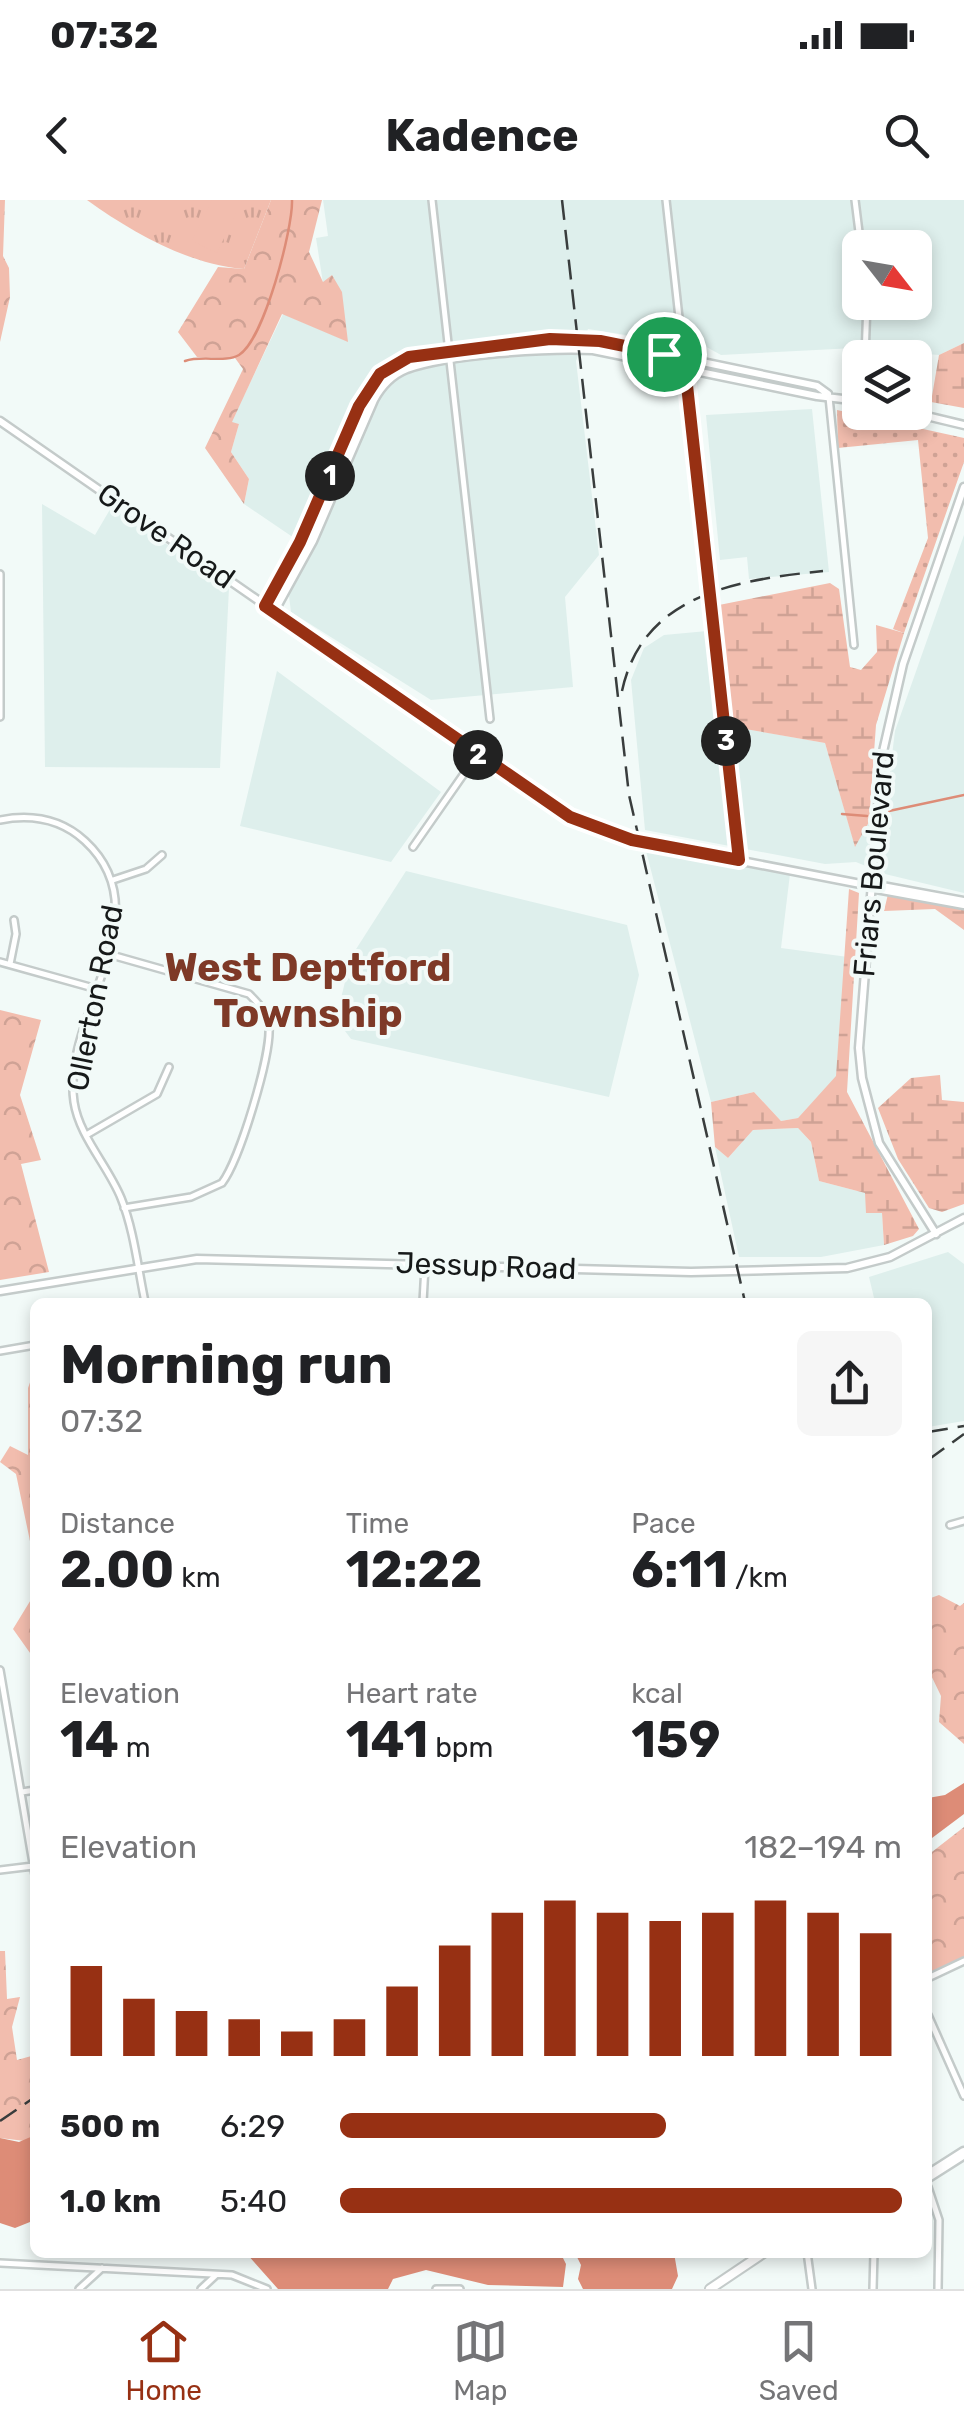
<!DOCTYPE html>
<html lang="en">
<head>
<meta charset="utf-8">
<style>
  :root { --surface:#fff; --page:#f6f6f6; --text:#202124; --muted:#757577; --line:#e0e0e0; --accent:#973013 }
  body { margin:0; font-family:Rubik,sans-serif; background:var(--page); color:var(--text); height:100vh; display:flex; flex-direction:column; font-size:38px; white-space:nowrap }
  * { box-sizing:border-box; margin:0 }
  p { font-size:32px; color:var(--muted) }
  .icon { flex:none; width:55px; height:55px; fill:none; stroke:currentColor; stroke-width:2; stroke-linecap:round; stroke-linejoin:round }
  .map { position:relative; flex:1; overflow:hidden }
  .sheet { position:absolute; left:30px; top:1098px; width:902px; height:960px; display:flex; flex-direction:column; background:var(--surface); border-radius:15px; box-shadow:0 5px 15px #0003 }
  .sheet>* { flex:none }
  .needle { width:65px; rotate:121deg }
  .buttons { position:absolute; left:842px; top:30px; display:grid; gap:20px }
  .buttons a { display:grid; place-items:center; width:90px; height:90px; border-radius:15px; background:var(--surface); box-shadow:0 5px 15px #0003; font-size:50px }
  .pin { position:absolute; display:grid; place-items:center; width:85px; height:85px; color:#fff; margin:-42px; border:5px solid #fff; border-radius:50%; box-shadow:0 2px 10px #0007 }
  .km { position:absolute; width:50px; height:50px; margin:-25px; border-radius:50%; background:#222; color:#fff; font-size:28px; line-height:50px; text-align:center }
  .round { display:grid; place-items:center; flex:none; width:105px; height:105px; border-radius:15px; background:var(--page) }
  .head { display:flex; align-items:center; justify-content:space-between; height:170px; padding:0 30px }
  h1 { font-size:55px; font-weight:700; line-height:75px }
  .metrics { display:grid; grid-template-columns:repeat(3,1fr); gap:15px; height:170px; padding:10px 30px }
  .metrics div { display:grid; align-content:center }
  .metrics b { font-size:50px; font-weight:700 }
  .metrics small { font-size:28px; font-weight:400 }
  .metrics p { font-size:28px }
  .chart { height:280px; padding:20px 30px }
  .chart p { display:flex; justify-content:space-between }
  .chart svg { width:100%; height:180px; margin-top:10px; stroke:var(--accent); stroke-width:6 }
  ul { padding:0 30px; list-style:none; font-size:32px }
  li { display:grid; grid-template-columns:160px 120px 1fr; align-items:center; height:75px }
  li i { height:25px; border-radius:12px; background:var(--accent) }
  .status { display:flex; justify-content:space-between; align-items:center; height:70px; padding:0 50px; background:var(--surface); direction:ltr }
  .status svg { height:28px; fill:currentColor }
  header { display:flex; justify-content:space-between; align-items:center; height:130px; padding:0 30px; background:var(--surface); font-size:45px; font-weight:700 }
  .tabs { display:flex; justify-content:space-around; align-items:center; height:140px; border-top:2px solid var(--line); background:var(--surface); font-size:28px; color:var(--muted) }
  .tabs a { display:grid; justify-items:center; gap:5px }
  .tabs .on { color:var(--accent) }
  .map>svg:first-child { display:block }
  .built { fill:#deefec; fill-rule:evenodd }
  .grass { fill:url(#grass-dots) }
  .forest { fill:url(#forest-crowns) }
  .wetland { fill:url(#wetland-marsh) }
  .park { fill:url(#park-tufts) }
  .pitch { fill:#f2bdae }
  .water { fill:#dd8c77 }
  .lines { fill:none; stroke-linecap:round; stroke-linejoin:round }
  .stream { stroke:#dd8c77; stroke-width:2.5 }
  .street-casing { stroke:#c4cbca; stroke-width:10 }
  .secondary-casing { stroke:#c4cbca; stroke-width:11 }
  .primary-casing { stroke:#c4cbca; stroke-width:12 }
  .highway-casing { stroke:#c4cbca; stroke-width:15 }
  .street { stroke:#fff; stroke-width:5 }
  .secondary { stroke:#fff; stroke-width:6 }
  .primary { stroke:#fff; stroke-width:8 }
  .highway { stroke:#fff; stroke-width:10 }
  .rail { stroke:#393d3d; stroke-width:2.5; stroke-dasharray:20 10; stroke-linecap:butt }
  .route-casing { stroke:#fff; stroke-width:20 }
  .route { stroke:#973013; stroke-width:12 }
  .labels { text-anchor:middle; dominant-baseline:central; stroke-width:8; stroke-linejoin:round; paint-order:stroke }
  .street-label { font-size:30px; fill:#161919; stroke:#f2faf8 }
  .district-label { font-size:40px; font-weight:bold; fill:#7e3927; stroke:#f2faf8 }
</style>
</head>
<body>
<div class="status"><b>07:32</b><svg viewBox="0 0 49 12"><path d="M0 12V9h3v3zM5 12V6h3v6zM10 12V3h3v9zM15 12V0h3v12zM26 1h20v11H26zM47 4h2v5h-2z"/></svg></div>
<header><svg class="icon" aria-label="back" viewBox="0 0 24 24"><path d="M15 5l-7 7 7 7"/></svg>Kadence<svg class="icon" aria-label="search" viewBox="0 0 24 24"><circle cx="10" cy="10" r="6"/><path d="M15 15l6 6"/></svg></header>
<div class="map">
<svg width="964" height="2089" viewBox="0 0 964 2089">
  <defs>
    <pattern id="grass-dots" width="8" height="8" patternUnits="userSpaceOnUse" patternTransform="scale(2.5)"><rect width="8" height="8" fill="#f2bdae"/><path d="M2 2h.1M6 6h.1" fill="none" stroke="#cfa295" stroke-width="1.8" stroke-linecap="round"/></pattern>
    <pattern id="forest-crowns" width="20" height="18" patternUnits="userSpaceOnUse" patternTransform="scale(2.5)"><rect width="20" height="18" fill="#f2bdae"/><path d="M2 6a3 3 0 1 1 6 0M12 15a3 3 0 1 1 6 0" fill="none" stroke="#cfa295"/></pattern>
    <pattern id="wetland-marsh" width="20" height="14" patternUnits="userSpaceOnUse" patternTransform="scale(2.5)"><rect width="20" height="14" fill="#f2bdae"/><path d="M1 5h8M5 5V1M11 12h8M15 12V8" fill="none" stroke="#cfa295"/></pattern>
    <pattern id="park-tufts" width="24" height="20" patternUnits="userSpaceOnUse" patternTransform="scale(2.5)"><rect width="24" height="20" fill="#f2bdae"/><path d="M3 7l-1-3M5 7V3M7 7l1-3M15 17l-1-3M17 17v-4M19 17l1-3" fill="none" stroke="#cfa295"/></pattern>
  </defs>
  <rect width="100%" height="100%" fill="#f2faf8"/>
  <!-- built -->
  <path class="built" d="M323,0h641v143l-25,12 -84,-7 -134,7 -29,-16 -47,-1 -57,-9 -12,32 23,194 -34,42 8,90 -142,13 -140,-88 -2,-16 10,-30 1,-24 -56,-38 5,-25 -18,-27 8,-28 -8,-1 52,-109 64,27 -24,-58 -7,-45 12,-2zM860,48h55v54h-55z
    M812,209l17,163 -80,7 -2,-22 -27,3 -14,-145z
    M42,304l53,31 17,-29 117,82 -9,180 -175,-1z
    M964,335v358l-79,-19 -29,-12 -31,2 -180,-34 -14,-150 13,-32 20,-13 54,-5 11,96 96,17 30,103 33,-58 7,-57z
    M277,471l164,121 -50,70 -151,-36z
    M646,651l144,23 -9,74 67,9 -11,119 -39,42 -17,3 -27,-29 -43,10z
    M406,671l221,54 12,50 -30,122 -258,-58 -15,-20 15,-62z
    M798,928l13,14 8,39 46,12 17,20 2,32 -63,12h-82l-24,-110 13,11 25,-28z
    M948,1052l16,12v157l-36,6v-125h-53l-6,-25z"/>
  <!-- grass -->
  <path class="grass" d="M837,210l127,28v24l-60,171 -11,-4 35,-91 -10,-98 -80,8z"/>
  <!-- forest -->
  <path class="forest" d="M0,0h5l-2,56 6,12 1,29 -10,45z
    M271,0h51l-13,52 14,30 9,-7 10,17 6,50 -66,-28 -50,108 7,2 -8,28 18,27 -5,25 -39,-56 38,-79 -8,-11 -38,-1 -19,-25 40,-65 26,2z
    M0,810l41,10 -21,75 21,65 -20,4 28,108 -49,8z
    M35,1168v197l-19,-91 -16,-12 10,-16 18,9v-67z
    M35,1393v67l-22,-31z
    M939,1395l21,11 4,-3v141l-25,-22 2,-26 -13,-27v-70z
    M964,1627v132l-36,16v-120z
    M0,1751h5l2,48 13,-2 -8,30 5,33 18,-5v79l-10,7 -25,-3z"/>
  <!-- wetland -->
  <path class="wetland" d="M964,143v65l-33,-6 8,-47z
    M830,383l9,6 11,78 11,3 16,-18 -1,-27 28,8 -28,92 -7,97 -14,25 -30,-104 -97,-17 -9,-121z
    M849,689l10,4 -12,199 72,137 -6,7 -29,9 -2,-32h-16l-1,-20 -46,-12 -8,-39 -13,-14 -45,2 -25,28 -13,-11 -4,-45 43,-10 27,29 17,-3 38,-42z
    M888,694l76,16v20l-29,-21 -51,2z
    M940,875l2,25 22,2v102l-22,8 -13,-4 -31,-49 -20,-51 33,-30z"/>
  <!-- park -->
  <path class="park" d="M87,0h184l-27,69c-57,-5 -111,-36 -157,-69z"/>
  <!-- pitch -->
  <path class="pitch" d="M212,0h30l-25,53 -25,-12z"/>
  <!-- water -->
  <path class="water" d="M964,1583v31l-36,27v-43l17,-3z
    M35,1935v85l-20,8 -15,-5v-85l19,4z
    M560,2052l6,12 -3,23 -75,-2 -62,-15 -33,9 -5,10h-110l-31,-35z
    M575,2053h99l4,23 -6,13h-89l-5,-10 3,-14z"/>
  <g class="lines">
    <!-- stream -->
    <path class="stream" d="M185,161c17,-6 40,2 54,-6 25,-15 54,-127 53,-155
      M889,611l75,-16
      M842,614l25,2"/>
    <defs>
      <path id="street" d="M432,0l58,519
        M666,0l73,660
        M855,0l6,48
        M865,158l2,-56
        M829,197l25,248
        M857,200l3,-13
        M0,374v143
        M0,620c31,-6 61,-1 85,21 80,74 -24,174 -11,261 5,34 34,64 47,96 13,32 17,71 24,104
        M413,647l64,-92
        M113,680l33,-11 16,-14
        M108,754l141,40c10,10 18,18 20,33 2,29 -29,132 -47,156l-31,14 -67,11
        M0,762l97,27
        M10,764l6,-30 -2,-14
        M88,934l69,-40 12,-27
        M423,1102l2,-36
        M0,1151l35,-6
        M950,1325l14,-4
        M0,1470l35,205
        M22,1592l13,-2
        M0,1670l33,-4
        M928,1778l36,-17
        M928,1815l36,81
        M928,1987l11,33 -1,69
        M807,2052l5,37
        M0,2063l232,12 35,14
        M79,2089l23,-21
        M201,2089l15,-14
        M436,2089h24
        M873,2089l1,-37"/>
      <path id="secondary" d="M910,212l54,13
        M0,221l570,396 68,24 233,45
        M265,406l35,-64 65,-149 15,-19 29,-17 156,-18 51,5 201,42 11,8
        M274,412l39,-71 61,-141c7,-13 18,-25 33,-31 43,-15 140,-21 186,-19l224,46 43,5
        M936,1034l-57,-91 -17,-65 -3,-30 23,-292 21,-92 61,-177
        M0,1091l197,-32 494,13 156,-4 43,-11 74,-39"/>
      <path id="primary" d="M710,2089l55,-37"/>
      <path id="highway" d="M871,686l93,17
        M928,1976l36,-23"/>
    </defs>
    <!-- street casing -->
    <use href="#street" class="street-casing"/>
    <!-- secondary casing -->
    <use href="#secondary" class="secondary-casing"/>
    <!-- primary casing -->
    <use href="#primary" class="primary-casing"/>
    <!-- highway casing -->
    <use href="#highway" class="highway-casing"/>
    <!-- street -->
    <use href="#street" class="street"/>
    <!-- secondary -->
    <use href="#secondary" class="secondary"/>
    <!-- primary -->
    <use href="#primary" class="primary"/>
    <!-- highway -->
    <use href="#highway" class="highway"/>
    <!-- rail -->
    <path class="rail" d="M562,0l67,595 116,507
      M622,491c21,-98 117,-111 201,-120
      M928,1232l36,-6
      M928,1260l36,-26
      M0,1921l35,-24"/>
  </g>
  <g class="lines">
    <defs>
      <path id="route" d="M550,139l50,2 84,17 55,502 -107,-20 -62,-23 -305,-211 35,-64 59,-136 21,-32 29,-17z"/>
    </defs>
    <!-- route casing -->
    <use href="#route" class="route-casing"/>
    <!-- route -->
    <use href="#route" class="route"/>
  </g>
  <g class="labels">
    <!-- street labels -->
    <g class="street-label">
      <text transform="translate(166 336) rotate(35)">Grove Road</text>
      <text transform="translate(874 664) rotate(-85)">Friars Boulevard</text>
      <text transform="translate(95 798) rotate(-79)">Ollerton Road</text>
      <text transform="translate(486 1066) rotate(2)">Jessup Road</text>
    </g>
    <!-- district labels -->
    <g class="district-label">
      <text x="308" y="767">West Deptford<tspan x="308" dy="46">Township</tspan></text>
    </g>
  </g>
</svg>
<div class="buttons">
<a><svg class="needle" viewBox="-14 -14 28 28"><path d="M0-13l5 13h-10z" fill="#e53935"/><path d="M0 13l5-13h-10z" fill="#757577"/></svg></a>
<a><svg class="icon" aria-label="layers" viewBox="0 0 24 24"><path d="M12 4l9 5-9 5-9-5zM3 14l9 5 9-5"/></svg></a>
</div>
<div class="pin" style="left:664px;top:154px;background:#1e9e55"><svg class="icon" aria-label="arrive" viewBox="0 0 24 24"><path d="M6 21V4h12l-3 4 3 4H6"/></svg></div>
<b class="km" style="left:330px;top:276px">1</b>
<b class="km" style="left:478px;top:555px">2</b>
<b class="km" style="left:726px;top:541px">3</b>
<section class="sheet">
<div class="head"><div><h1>Morning run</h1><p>07:32</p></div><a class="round"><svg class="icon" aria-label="share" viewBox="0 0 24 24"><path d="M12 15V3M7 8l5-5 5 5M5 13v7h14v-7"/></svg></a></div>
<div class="metrics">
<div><p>Distance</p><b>2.00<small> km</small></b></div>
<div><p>Time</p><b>12:22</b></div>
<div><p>Pace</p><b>6:11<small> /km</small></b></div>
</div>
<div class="metrics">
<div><p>Elevation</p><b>14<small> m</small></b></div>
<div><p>Heart rate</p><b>141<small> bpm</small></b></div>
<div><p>kcal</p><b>159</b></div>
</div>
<div class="chart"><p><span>Elevation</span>182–194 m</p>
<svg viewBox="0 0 160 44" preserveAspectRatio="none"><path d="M5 44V22M15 44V30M25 44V33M35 44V35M45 44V38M55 44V35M65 44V27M75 44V17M85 44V9M95 44V6M105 44V9M115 44V11M125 44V9M135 44V6M145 44V9M155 44V14"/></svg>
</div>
<ul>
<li><b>500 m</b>6:29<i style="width:58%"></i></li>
<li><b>1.0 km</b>5:40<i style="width:100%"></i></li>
</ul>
</section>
</div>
<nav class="tabs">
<a class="on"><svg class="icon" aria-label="home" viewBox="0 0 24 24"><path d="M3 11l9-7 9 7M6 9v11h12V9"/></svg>Home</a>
<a><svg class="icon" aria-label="map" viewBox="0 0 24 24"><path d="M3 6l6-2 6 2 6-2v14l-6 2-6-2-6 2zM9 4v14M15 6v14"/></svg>Map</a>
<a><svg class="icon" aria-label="saved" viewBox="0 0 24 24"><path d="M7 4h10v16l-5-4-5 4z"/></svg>Saved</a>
</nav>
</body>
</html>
